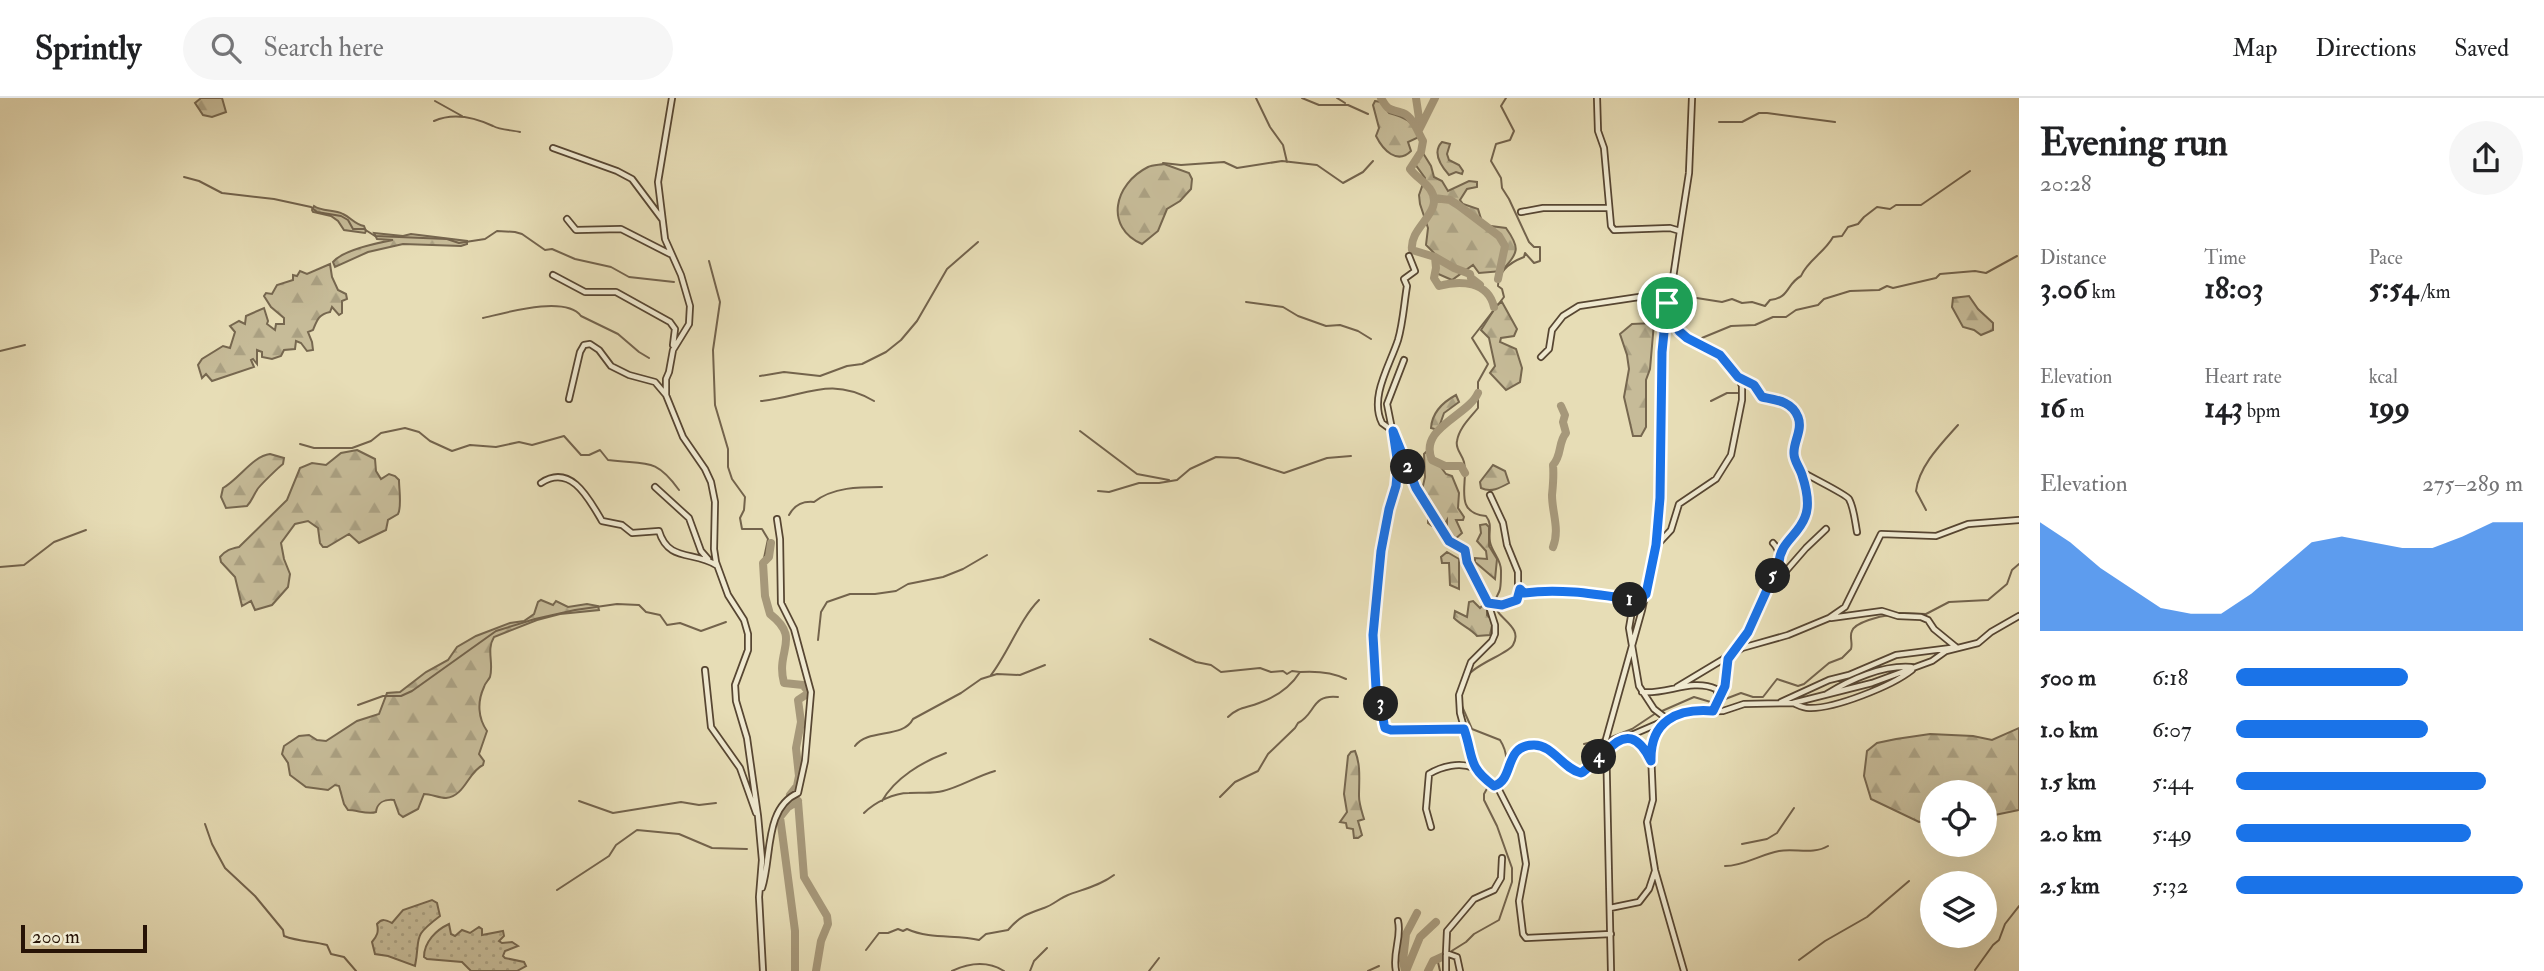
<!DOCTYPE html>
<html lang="en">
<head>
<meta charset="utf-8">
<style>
  :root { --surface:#fff; --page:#f6f6f6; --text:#202124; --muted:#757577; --line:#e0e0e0; --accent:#1a73e8 }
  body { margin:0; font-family:"IM FELL Double Pica",serif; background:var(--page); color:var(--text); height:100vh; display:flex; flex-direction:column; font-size:26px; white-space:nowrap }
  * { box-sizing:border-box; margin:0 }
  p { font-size:23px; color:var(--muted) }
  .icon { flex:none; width:38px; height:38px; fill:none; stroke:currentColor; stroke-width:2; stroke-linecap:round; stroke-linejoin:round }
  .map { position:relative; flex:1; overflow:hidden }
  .details { display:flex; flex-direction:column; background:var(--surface); width:525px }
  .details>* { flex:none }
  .fabs { position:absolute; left:1920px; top:682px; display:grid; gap:14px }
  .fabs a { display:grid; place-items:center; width:77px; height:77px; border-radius:50%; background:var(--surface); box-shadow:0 7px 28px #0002; font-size:35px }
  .scale { position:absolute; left:21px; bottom:18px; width:126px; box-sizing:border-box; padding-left:7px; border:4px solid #271306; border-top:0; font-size:19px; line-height:24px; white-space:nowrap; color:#271306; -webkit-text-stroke:5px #efe9d0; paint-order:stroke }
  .pin { position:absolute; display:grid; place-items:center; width:60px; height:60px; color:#fff; margin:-30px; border:4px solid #fff; border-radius:50%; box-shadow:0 2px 7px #0007 }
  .km { position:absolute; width:35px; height:35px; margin:-18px; border-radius:50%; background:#222; color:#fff; font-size:19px; line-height:35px; text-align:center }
  .round { display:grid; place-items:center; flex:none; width:74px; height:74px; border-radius:37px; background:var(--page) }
  .head { display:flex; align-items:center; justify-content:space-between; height:119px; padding:0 21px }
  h1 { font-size:38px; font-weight:800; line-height:52px }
  .metrics { display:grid; grid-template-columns:repeat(3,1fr); gap:10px; height:119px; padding:7px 21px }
  .metrics div { display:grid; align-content:center }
  .metrics b { font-size:30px; font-weight:800 }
  .metrics small { font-size:19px; font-weight:400 }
  .metrics p { font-size:19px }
  .chart { height:196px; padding:14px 21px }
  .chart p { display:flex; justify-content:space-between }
  .chart svg { width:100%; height:126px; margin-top:7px; fill:var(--accent); opacity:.7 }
  ul { padding:0 21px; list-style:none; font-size:23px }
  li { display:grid; grid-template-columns:112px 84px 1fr; align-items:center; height:52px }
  li i { height:18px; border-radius:9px; background:var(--accent) }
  header { display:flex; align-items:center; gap:42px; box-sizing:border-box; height:98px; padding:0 35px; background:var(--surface); border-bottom:2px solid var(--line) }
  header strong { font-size:33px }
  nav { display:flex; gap:38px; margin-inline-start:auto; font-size:24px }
  .search { width:490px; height:63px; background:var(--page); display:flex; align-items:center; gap:18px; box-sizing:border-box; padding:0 24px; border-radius:38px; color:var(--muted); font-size:26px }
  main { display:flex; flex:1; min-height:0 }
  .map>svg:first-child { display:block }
  .grass { fill:url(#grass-dots); stroke:#76674f; stroke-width:2 }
  .forest { fill:url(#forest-firs); stroke:#76674f; stroke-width:2 }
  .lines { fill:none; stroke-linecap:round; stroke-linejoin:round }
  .stream { stroke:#73634c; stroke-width:2 }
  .river { stroke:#a6987a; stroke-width:8 }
  .minor-casing { stroke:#574632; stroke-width:8 }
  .minor { stroke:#efe9d0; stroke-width:4.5 }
  .route-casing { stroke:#fff; stroke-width:14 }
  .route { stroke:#1a73e8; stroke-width:9 }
</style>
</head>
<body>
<header>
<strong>Sprintly</strong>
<div class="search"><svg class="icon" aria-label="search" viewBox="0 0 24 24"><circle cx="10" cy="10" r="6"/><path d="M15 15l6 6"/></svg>Search here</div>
<nav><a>Map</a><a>Directions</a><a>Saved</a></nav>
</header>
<main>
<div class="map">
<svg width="2019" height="873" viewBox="0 0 2019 873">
  <defs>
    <pattern id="grass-dots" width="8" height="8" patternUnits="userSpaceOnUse" patternTransform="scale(1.75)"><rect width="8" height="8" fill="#c6bb98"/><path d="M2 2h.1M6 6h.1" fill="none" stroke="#aaa082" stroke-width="1.8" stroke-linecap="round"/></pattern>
    <pattern id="forest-firs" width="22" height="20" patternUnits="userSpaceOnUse" patternTransform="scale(1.75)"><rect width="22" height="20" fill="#c6bb98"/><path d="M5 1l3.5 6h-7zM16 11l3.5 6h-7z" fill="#aaa082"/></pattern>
  </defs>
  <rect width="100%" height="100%" fill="#e7ddb6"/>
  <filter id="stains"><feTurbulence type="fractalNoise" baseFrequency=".00286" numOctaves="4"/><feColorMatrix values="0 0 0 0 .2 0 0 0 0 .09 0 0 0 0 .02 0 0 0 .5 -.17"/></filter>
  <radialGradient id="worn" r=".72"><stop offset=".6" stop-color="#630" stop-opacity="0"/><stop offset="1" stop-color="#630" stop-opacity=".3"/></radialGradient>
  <!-- grass -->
  <path class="grass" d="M432,802l5,3 3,13c-29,22 -19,20 -25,50l-27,-10 -13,-2 -3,-12c5,-6 7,-10 5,-18 5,-6 9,-4 15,-1l11,-13z
    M449,826l2,10 4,2 7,-6 8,3 9,-6 3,2v6l21,-4 1,5 -5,5 3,2 10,-1 6,4 -13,5 -2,5 2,2 19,4 2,4 -9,5h-46l-9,-9 -35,-3 -3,-2c0,-15 12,-27 25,-33z"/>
  <!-- forest -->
  <path class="forest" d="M201,0h21l4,14 -14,5 -9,-2 -8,-12z
    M1375,3l6,1 8,11c15,4 25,8 30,24l-11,5 3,9c-14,14 -28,-1 -35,-15l3,-8 -6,-23z
    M1442,44l8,2 -3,10 2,6 10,5 4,6 -1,3 -6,-2 -7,3c-8,-9 -17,-23 -7,-33z
    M1419,54l4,1 8,13 3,11 8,4 6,10 21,-10 8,1v5l-10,2 -7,11 3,4 15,5 5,16 23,3c15,21 12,24 -4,43l-23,2 -6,-8 -21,15 -16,-7 -2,-5 4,-11 -12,-12 2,-17 -8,-24 -1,-9 6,-17 -10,-14z
    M1164,66l25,9 3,6 -1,10 -11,12 -13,8 -9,22 -16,13c-38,-17 -28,-60 6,-77 4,-2 11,-2 16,-3z
    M314,108c8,6 20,3 29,8 9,4 11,10 21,12l2,5 -1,2 -21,-3 -6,-9 -7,-5 -18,-4 -1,-2z
    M374,135l29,3 8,-2 56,7v3l-6,2 -58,-2 -35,8 -33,15 -2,-5c10,-12 44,-19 60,-22l-16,-1z
    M330,166l2,13 6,13 8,4 1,5 -5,2v12l-3,2 -7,-8 -2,5c-11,2 -13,8 -17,18l-5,2 4,10 1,8 -6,1 -6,-8 -5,-2 -1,8 -11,1 -3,6 -9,3 -10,-2v-5l-5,-2v14l-4,-5 -2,1 3,7 -42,14 -6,-7 -4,4 -4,-13 4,-6 21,-13 7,2 5,-16 -5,-6 9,-5 6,3 1,-8 18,-8 4,13 -1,3 8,6 1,-6h8v-6l-13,-11 -7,-11 2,-3 6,1 5,-9 16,-5v-5l4,1 3,-5 7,3z
    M1969,198l9,13 15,14v7l-12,5 -7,-5 -11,-3 -11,-20 1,-9z
    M1502,204l15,27 -3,7 -13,2 -1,4 16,7 6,19 -2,14 -14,8 -16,-17 5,-7 -6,-28 -8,-8 16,-25z
    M1654,225l-4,46 -4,11v47l-5,9h-8l-9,-39 5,-28 -2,-14 -7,-21 12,-10z
    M1456,297l3,7 -15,11 -6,17 -7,-2c1,-15 12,-26 25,-33z
    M357,352l18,9 1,12 5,8 8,-5 6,2 4,4c0,9 3,27 -1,34l-10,6 -2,10 -27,13 -10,-9 -22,13h-4l-3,-4 -2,-15 -10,-7 -13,3 -14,19 3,16 6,15 -2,13 -16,18 -17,5 -4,-9 -9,5 -7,-29 -14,-15 -1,-5c6,-7 10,-8 19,-10l48,-47 13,-32 12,-5 14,2 15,-12z
    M1428,352l18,24 6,2 7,17 -1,15 6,9 -1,3h-7l6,13 -9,8 -6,-4v-17l-3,5 -12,1 -4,-3v-13l-6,-20 3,-13 -1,-23z
    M270,356l14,4 -1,6c-3,2 -25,23 -26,26 -4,6 -5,11 -10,16l-21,2 -5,-11 2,-9c16,-9 30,-32 47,-34z
    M1493,367l12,6 4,12c-9,5 -18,10 -28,5l-1,-6z
    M1486,426l3,3v19l8,13 -2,20 -20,-17v-4l12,1 -1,-8 -9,-10 4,-8 -1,-8z
    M1447,454l12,7v30l-9,-4 -1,-22h-7l-1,-6z
    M541,502l12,5 3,-4 12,6 19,-3 11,2 1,4 -39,4 -23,6 -43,17c-8,13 0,26 -4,40 -2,4 -5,6 -6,10 -7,15 -6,31 3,44l-8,23 5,7 -1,4c-15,7 -18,31 -37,33 -7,0 -15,-4 -22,-4l-6,15 -15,8 -4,-3 -5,-14c-10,-1 -17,3 -18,12 -8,3 -19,-2 -28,-2l-4,-6 -5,-18 -4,-1 -7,5 -22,-3 -16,-12 -2,-12 -6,-9 2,-8 15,-10 10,-1 8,5 9,1 31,-20 22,-7 8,-21 13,-1 26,-20 22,-12 9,-13 19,-11 34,-13 14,-2 10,-7 4,-12z
    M1473,503l7,7 4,-4 3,2v9l6,6 -3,14 -13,1c-7,-8 -15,-10 -23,-18l1,-7 12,6 2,-15z
    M2019,630v82l-34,7 -1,-24h-52v23l-7,5 -6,1 -48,-23 -7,-23 3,-25 10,-8 19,-4 34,-5 43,2 19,4z
    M1355,653c6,14 4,30 4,45 0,8 3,16 5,23l-6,2 4,14 -4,3h-4l-1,-9 -6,-1 -1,-5 -6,-1 7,-10 -3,-18 4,-38 3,-4z"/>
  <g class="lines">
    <!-- stream -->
    <path class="stream" d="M1256,0l14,29 13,18 4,17
      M1302,0l17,7h29l20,9
      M1337,0l8,5
      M435,3l27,15
      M434,23c20,-9 40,-4 59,5 7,4 19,4 27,6
      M1719,24h23l17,-9h8l68,9
      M1163,65l18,2 43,-3 13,6 45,-7 35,4 26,18 20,-11 10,-11
      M184,79l15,4 23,12 52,6 37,8 6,5 24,4 7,4 5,9h11l11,7 72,3 12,4 26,-4 12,-8 18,1 7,2 23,16 7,-1 23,10 36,8 18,10 45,5
      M709,163l11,41 -7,48 2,55 13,44v18l4,12 13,18 -1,13 -4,8 2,11h20l6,10 -5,24
      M1684,198l38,6 10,-3 10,4 10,-1 13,4 5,-6c20,-2 16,-16 31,-24 6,-15 24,-24 32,-39l9,-1 6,-9 10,-3 6,-7 13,-10 13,2 6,-4h25l49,-34
      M1246,204l37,5 15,9 28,10 14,-1 18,6 13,8
      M483,220c22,-5 82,-23 98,-2l37,18 21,18 10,6
      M1697,242l34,-14 24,-1 18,-8h13l10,-7 22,-5 6,-6 26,-8 29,-1 8,-4 6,2 43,-10 4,-4 35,-3 11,2 31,-17
      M0,253l25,-6
      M760,278l24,-4 36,4 27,-10 15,-2 24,-12 15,-12 16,-19 30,-52 31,-27
      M761,303c44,-4 68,-26 113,0
      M1711,303l16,-8h11
      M1080,333l57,43 32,6
      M300,346l14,4h38l19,-7 10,-8 24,-5 14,4 11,9 22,10 18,-6 26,2 23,-5 13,3 32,-9 17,19h8l11,-5 8,10c37,5 47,-4 71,30
      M1098,393l11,1 30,-9h20l18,-3 13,-11 26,-12 22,1 46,15 43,-15 24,-2
      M1926,412l-10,-19c3,-25 25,-47 42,-66
      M789,417c6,-11 14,-14 25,-13 19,-15 45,-15 68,-15
      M0,469l24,-2 30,-23 32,-12
      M1899,515l27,1 23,-12 39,-2 19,-16 5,-14 7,-6
      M1150,541l46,23 15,3 10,7 39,-4 11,4 12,-1 4,3 5,-3 8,1
      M818,542l3,-28 6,-10 23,-8h25l21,-3 12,-7 35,-7 20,-8 24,-14
      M991,577c17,-22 29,-56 48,-75
      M1468,577c10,-12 41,-22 45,-30 11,-19 -17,-26 -18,-41 -1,-6 4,-9 5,-15 1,-5 1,-12 1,-17 1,-12 -9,-19 -11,-30 -2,-10 3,-17 -4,-26 -34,-3 -17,-34 -22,-54 -2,-8 -9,-13 -7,-21 2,-13 13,-23 21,-33v-26l10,-18 -16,-26 32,-41 -2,-8 -4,-3c0,-16 13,-24 26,-29l1,-4 9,10 6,-2v-14h-6l-5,-5 -20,-43 -7,-11 -1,-10 -10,-17 5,-17 14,-4 4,-9 -13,-25 5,-8
      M1720,603l21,-8 12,4h10l14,-18 21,7 6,-2 25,-21 13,-5 9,-9c2,-6 -2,-13 1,-18 3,-9 29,-15 38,-16
      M1461,606l11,25 28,11c9,14 9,32 -6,42
      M358,607l25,-9h18l11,-5 84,-60 39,-12 40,-9 42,-6 22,1 7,7 14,3 7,10 13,-2 21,8 25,-9
      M1662,613l32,-14 20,6
      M1228,619c10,-10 19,-9 31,-14 17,-6 31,-15 41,-31 15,-1 32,0 46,7
      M1609,640l23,-9 24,-16
      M1584,646l20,-5
      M855,648c13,-18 48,-7 58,-27l48,-26 20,-14 16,-5 23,1 25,-10
      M1220,699l15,-15 23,-11 10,-17 27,-26 3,-5c18,-9 13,-29 40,-26
      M579,703l34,12 68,-11 18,3 17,-2
      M882,703c13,-23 40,-39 64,-48
      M864,715c11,-11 30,-20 45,-20 12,-1 23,1 34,-2 17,-4 34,-15 52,-20
      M205,726l7,20 13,24 30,28 28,34 1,6c15,6 29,5 43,9l4,9 13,3 12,14
      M1742,746l25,-5 10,-6 17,-25
      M1725,768c19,0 36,-12 54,-15 16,-3 34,4 49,-5
      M557,792l52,-34 7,-11 21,-15 42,4 33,14 35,1
      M866,852l13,-17h9l10,-4 5,2 4,-2c24,11 50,5 72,11l7,-6 22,-4c12,-14 19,-16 36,-22 9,-3 16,-10 24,-13 16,-6 33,-10 46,-20
      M1450,854l16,-10 8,-8 25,-14 13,-38v-14l-15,-42 -13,-26v-6l5,-9
      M1799,862l26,-19 42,-24 42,-36
      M1975,872l18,-25 6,-5 6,-16 14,-18
      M952,873c17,-8 36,-10 52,0
      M1030,873l4,-10 13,-13
      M1149,873l10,-13
      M1368,873l11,-5
      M1440,873l-2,-9 5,-6"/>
    <!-- river -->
    <path class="river" d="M1381,0c8,14 8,10 22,15 10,4 15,19 20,28l-2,11 -11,17c6,8 14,12 20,20 16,23 -21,37 -18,61l23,7 1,11 -2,10 5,8c21,-6 49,-5 55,21
      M1416,0l4,27
      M1419,32l16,-32
      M1434,100l16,2 8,5 41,31 6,10 -7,33
      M1435,159l19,11 16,6 1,4 9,7
      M1465,375l-4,-7h-16l-13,-6c-14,-32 36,-44 46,-67
      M771,445l-2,14 -6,6 2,33 5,18c32,25 5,36 14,69l19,2 4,5v4l-9,6 3,22 -5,26 3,28 -2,10 -7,9 8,6 -10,6 -8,10 15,114v40
      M1553,449c7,-18 -1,-34 -1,-52 1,-10 2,-19 1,-30 9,-9 5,-23 13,-32l-3,-11 2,-7 -4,-9
      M798,703l6,76 23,39 1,8 -7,17 -5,30
      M1405,873l-2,-10 3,-27 11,-21
      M1406,873l14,-34 16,-15
      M1428,873l5,-10 11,-5"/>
    <defs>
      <path id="minor" d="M672,0l-14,84 7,57 16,36 9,31 -1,18 -16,26 -4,22 -3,7v16l17,42 22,32 6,13 4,20 -1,47 2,13 12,33 16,25 4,14v16l-13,35 1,16 11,37 11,78 4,44 -3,37 4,74
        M1597,0l1,33 6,17 7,78 3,4 56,-2 10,3 -18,121 -2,133 -4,60 -14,65 -36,129 5,232
        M553,50l64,23 15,8 30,40
        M1521,114l22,-4h65
        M567,121l9,11 45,-1 49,25
        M1680,133l9,-58 3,-75
        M1409,158l6,15 -11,8 3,7c-3,18 -4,37 -9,54 -8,25 -29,57 -16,83l11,8c2,14 6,28 5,43 -3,21 -12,42 -16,63 -8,50 -9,101 -6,151l3,6 6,34 79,1
        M553,177l32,17h31l54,30 5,7 -2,16
        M1541,259l8,-8 3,-19 11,-14 16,-10 60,-9 26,3 14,31 8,7 33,18 16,16 6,14v14l-11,55 -15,24 -37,25 -8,26 -14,15
        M1739,279l15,8 8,12c15,3 31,4 36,20 5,14 -5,26 -4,38 1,5 5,11 6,15 6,13 10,36 5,49 -6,14 -20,21 -26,35
        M569,301l11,-47 4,-7 6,-1 9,6 12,16 18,9 26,7 11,13
        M1392,331l-5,-25 17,-44
        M1397,340l19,50 27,46 6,7 15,9 3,12 21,41 14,2 15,-5 3,-11
        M1801,373c9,6 45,23 48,28 5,9 6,23 8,33
        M541,385c30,-20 48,16 61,38l20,4 10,8 27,-2c9,31 35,20 57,34
        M655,389l34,31 12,33 7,8
        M1490,397l13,28 4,22 11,27v14l6,7c35,-5 71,0 105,6l4,6 -4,23 10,58 15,23 13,10 -10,13 -6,21 2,47 -6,22 8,48 29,101
        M1766,496l40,-46 20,-19
        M1488,505l7,22v9l-3,7 -21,21 -12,33 1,18 15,55 5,8 18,12 23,45 5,31 -7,37 4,33 3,4 85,-4
        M1633,507l13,-10
        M1831,520l51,-7 16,5 23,1 7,3 6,9 22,18
        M1735,552c11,-12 45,-78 44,-92 0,-6 -2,-11 -6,-15
        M705,572l6,57 29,41 16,45
        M1677,589l65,-39 46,-13 41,-17 16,-11 36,-73 55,2 32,-12 51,-4
        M1642,594c24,3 50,-14 74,-3l3,8
        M1827,596c24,-15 56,-29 84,-27
        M1781,604l48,-22 20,-5 47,-20 55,-7
        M1793,605c5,2 10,5 16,5 25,1 83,-22 103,-38
        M1713,613l12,-25 1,-21 4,-8
        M1667,621l19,-7 37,-1 21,-7 49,-1 79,-20 60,-22 14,-10 32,-8 13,-11 28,-16
        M1629,640l12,7 8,12
        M1495,687c20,-5 8,-40 39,-40 19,0 29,23 47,28l32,-30 51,-22
        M1431,729l-5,-18 3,-35c13,-8 31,-12 45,-6
        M762,790c10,-31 2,-80 36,-95l7,-32 6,-69 -17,-63 -13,-26 -1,-64 -3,-20
        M1610,810l29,-6 10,-13 6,-18
        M1396,873c-4,-18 6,-33 2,-50
        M1446,873v-16
        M1460,873l-3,-14 -11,-4 1,-22 27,-32 20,-9 7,-12 1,-20"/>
    </defs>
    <!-- minor casing -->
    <use href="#minor" class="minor-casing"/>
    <!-- minor -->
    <use href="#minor" class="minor"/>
  </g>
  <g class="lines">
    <defs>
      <path id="route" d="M1667,205l12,28 8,7 33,17 18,22 16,8 8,12c14,3 30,4 36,20 5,13 -5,25 -4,37 0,7 6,14 8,21 4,12 8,30 3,42 -7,19 -25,25 -26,46l-31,69 -20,27 -3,27 -12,25c-36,-3 -63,10 -62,50 -12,-25 -26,-31 -45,-9 -4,4 -10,6 -14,10 -4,5 -5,8 -11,11 -19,-5 -28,-28 -47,-28 -31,0 -19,35 -40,41 -27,-20 -20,-28 -30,-57l-73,1 -6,-2 -1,-4 -5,-30 -3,-6 -3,-53 8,-84 8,-42 7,-23 2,-21 -5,-34 23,57 33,53 16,9 2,12 21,41 14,2 15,-5 3,-11 4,4c35,-5 71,1 105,6l4,6 13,-11 10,-49 4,-47 2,-146z"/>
    </defs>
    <!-- route casing -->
    <use href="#route" class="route-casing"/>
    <!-- route -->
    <use href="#route" class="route"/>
  </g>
  <rect width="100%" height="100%" filter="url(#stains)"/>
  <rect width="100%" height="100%" fill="url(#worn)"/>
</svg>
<div class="fabs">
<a><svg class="icon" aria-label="locate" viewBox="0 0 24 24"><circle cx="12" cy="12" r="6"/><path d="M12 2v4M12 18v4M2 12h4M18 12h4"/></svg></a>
<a><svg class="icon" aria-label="layers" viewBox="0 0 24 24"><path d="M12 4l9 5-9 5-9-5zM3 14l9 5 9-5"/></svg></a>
</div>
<div class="scale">200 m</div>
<div class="pin" style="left:1667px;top:205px;background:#1e9e55"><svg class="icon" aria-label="arrive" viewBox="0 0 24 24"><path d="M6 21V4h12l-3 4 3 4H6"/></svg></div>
<b class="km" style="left:1630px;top:502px">1</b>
<b class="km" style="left:1408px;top:369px">2</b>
<b class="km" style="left:1381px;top:606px">3</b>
<b class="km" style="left:1599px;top:659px">4</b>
<b class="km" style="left:1773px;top:478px">5</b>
</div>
<section class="details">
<div class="head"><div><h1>Evening run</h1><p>20:28</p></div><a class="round"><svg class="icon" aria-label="share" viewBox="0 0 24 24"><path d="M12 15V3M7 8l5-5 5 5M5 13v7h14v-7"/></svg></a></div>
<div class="metrics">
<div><p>Distance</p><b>3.06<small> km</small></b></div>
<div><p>Time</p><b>18:03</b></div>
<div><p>Pace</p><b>5:54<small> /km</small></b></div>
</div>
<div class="metrics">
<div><p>Elevation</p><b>16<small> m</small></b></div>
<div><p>Heart rate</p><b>143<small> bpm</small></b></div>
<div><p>kcal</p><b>199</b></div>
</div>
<div class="chart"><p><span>Elevation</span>275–289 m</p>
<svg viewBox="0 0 160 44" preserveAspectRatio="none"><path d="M0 44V6L10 13L20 22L30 29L40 36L50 38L60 38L70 31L80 22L90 13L100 11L110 13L120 15L130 15L140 11L150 6L160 6V44z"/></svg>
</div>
<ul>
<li><b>500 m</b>6:18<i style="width:60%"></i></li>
<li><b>1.0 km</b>6:07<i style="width:67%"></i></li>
<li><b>1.5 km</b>5:44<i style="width:87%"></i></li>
<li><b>2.0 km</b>5:49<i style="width:82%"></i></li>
<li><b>2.5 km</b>5:32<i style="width:100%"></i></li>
</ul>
</section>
</main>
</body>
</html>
